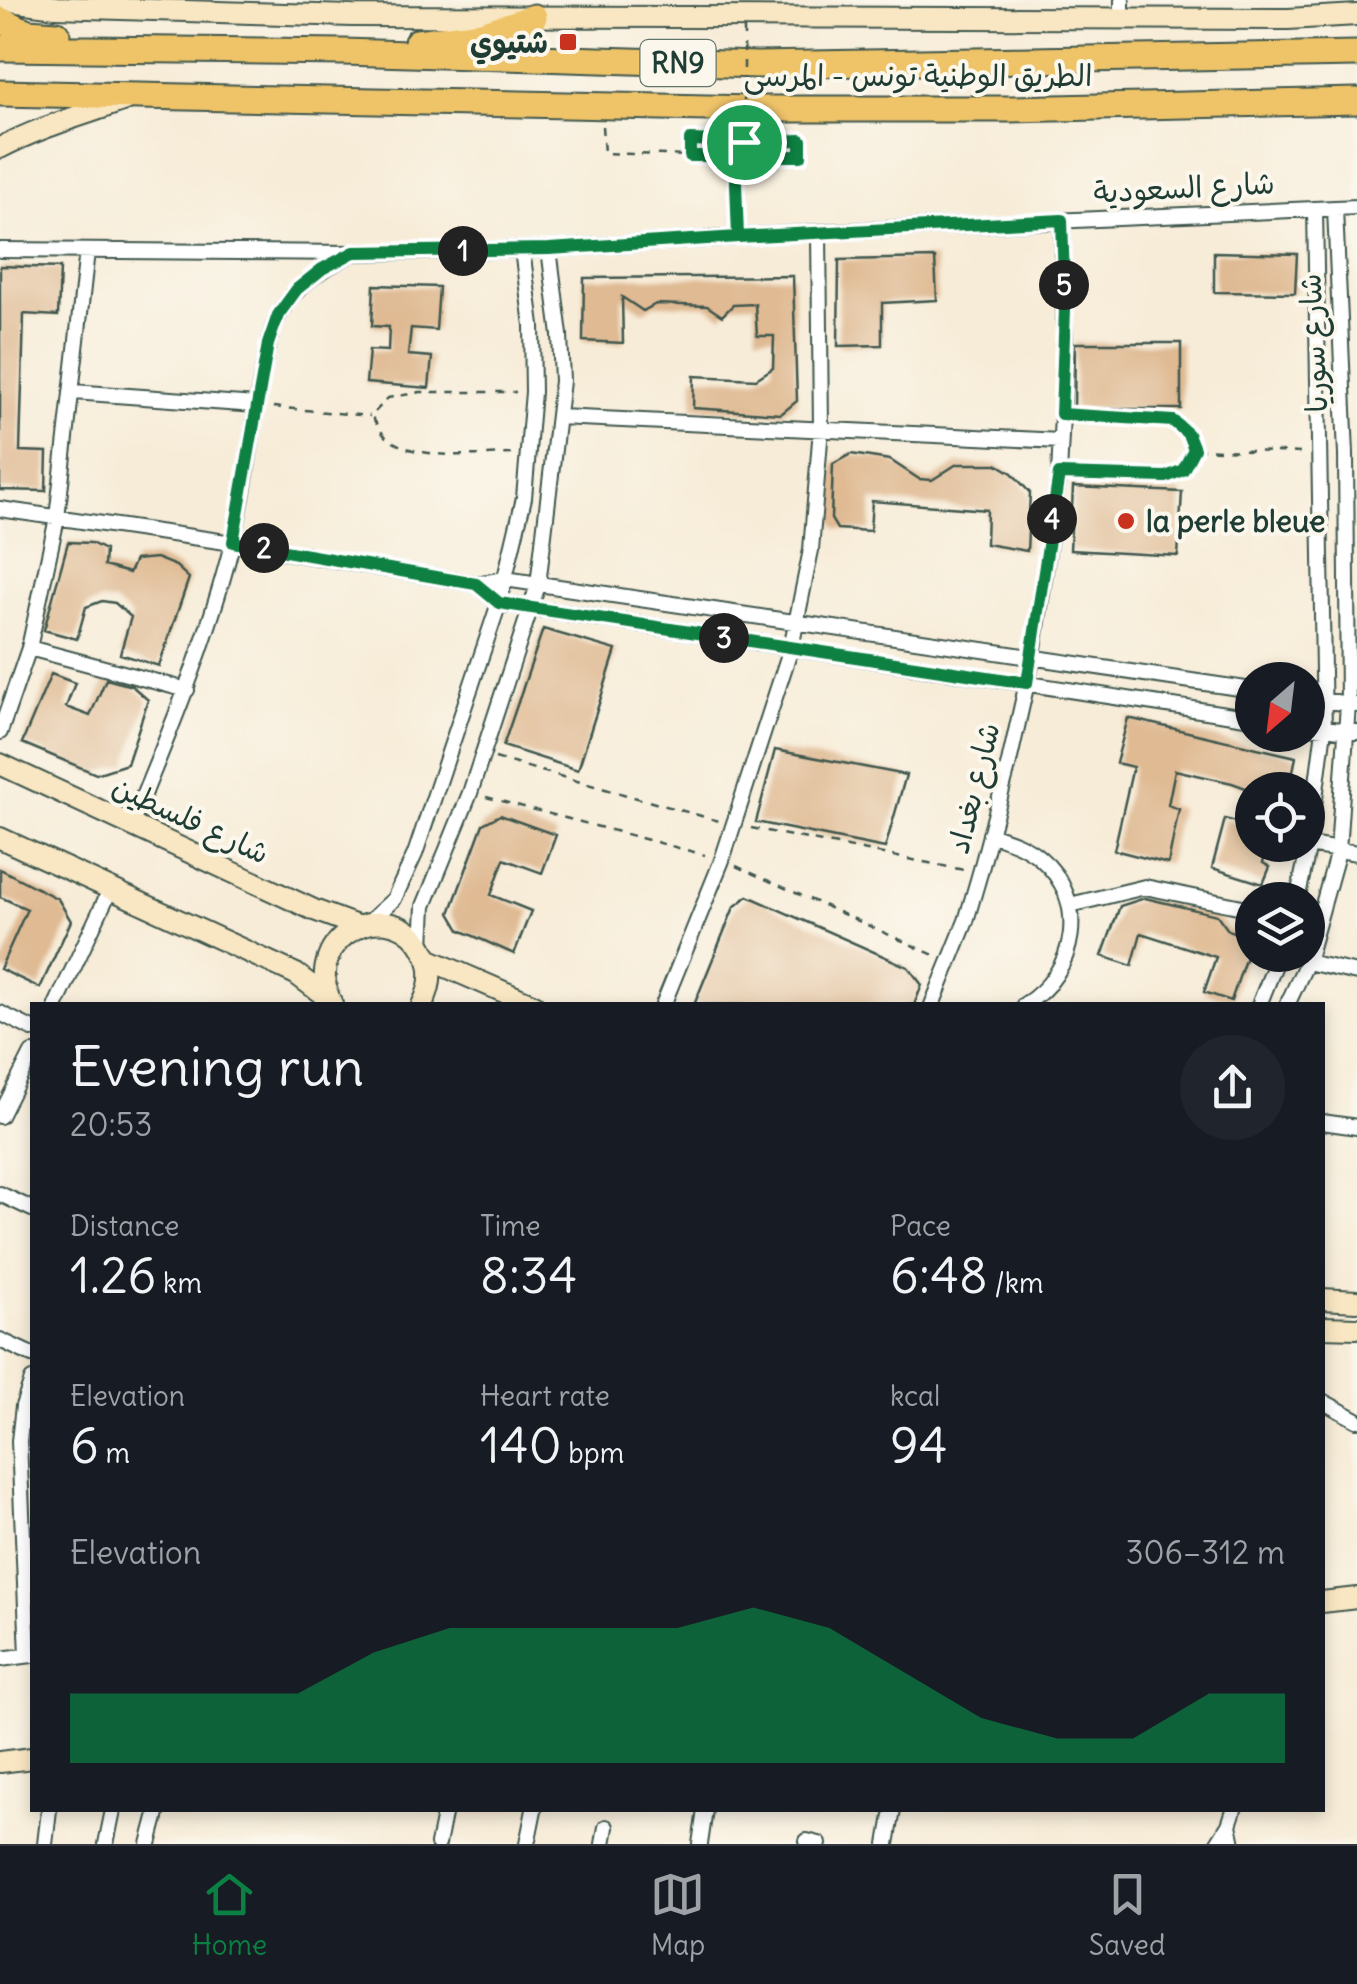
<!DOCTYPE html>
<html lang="en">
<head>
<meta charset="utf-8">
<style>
  :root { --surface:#171b24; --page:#20242c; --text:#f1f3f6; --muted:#9ea1a6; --line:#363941; --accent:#0b8043 }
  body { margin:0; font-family:Delius,"Playpen Sans Arabic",sans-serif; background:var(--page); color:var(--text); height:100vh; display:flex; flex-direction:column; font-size:38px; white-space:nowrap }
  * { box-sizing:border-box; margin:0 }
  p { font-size:32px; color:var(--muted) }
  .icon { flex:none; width:55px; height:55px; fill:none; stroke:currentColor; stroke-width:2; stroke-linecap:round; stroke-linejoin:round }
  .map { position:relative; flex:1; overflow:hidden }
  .drawer { position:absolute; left:30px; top:1002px; width:1295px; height:810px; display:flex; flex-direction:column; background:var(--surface); border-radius:0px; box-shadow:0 5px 15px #0003 }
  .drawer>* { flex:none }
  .needle { width:65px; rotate:208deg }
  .fabs { position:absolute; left:1235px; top:662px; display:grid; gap:20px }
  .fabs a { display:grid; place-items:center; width:90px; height:90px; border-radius:50%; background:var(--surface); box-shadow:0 5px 15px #0003; font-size:50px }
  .pin { position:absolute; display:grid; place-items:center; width:85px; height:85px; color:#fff; margin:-42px; border:5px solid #fff; border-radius:50%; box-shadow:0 2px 10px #0007 }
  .km { position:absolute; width:50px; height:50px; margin:-25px; border-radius:50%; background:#222; color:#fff; font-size:28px; line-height:50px; text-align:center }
  .round { display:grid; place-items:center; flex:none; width:105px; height:105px; border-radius:52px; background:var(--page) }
  .head { display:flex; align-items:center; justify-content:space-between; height:170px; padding:0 40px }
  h1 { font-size:55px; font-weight:600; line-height:75px }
  .figures { display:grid; grid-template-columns:repeat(3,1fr); gap:15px; height:170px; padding:10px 40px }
  .figures div { display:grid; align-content:center }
  .figures b { font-size:50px; font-weight:600 }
  .figures small { font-size:28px; font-weight:400 }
  .figures p { font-size:28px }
  .chart { height:280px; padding:20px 40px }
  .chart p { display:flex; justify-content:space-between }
  .chart svg { width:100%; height:180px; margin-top:10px; fill:var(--accent); opacity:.7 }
  .tabs { display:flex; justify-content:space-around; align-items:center; height:140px; border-top:2px solid var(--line); background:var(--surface); font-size:28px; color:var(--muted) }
  .tabs a { display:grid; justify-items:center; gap:5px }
  .tabs .selected { color:var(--accent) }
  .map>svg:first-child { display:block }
  .building { fill:#dfba93 }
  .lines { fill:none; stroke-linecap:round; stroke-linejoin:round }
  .street-casing { stroke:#3f574d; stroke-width:18 }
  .secondary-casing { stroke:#3f574d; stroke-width:24 }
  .highway-casing { stroke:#3f574d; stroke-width:29 }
  .path { stroke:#3f574d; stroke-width:2.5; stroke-dasharray:8 8; stroke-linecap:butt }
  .street { stroke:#fff; stroke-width:14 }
  .secondary { stroke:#f9e7c3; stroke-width:20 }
  .highway { stroke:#efc469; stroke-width:25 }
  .path-bridge { stroke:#3f574d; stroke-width:2.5; stroke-dasharray:8 8; stroke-linecap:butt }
  .route-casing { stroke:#fff; stroke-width:20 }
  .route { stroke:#0b8043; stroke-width:12 }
  .poi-dot { fill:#c8321e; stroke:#fbf7ec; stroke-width:4 }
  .labels { text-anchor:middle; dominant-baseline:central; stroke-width:8; stroke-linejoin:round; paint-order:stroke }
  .shield { fill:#fbf7ec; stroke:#61756b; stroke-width:2.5 }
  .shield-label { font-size:28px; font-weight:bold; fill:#1f3d34 }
  .poi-label { font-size:30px; font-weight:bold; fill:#1f3d34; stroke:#fbf7ec; text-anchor:end }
  .street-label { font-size:30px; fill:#1f3d34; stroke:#fbf7ec }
</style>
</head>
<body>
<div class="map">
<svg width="1357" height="1844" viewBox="0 0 1357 1844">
  <rect width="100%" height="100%" fill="#fbf7ec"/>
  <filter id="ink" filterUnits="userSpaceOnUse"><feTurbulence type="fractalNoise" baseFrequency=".01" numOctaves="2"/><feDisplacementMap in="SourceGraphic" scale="20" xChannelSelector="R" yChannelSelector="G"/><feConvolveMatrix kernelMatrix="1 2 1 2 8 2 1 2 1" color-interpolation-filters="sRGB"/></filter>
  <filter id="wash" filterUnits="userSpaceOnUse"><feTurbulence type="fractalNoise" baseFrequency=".0048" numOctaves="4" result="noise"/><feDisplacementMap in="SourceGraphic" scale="40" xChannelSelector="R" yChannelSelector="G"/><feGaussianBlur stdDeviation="2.25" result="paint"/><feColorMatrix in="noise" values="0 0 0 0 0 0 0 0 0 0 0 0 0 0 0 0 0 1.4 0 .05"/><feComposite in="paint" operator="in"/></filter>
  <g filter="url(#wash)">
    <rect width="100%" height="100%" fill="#f7ecd8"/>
    <g id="blocks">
      <!-- building -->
      <path class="building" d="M1214,252l83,2 -2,39 -81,-1z
        M935,258l2,42 -55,3v42l-44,1 1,-86z
        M0,266l60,2 -2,48 -34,-2 -4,137 27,1 -1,39 -46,-1z
        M793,276l4,125 -16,13 -88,-6 1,-32 62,3 17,-11 1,-32h-17l-2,-32 -22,1 -11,11 -15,-10 -51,-2 -13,7 -21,-14 1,46 -40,-2 1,-63z
        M374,285l65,2 -3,43 -25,-2 -3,27 24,2 -3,31 -63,-5 3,-33 19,1 1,-24 -17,-1z
        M1075,343h106v66h-107z
        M851,454l39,6 29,19 13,1 25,-16h40l15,9 18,20 -3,58 -41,-7 1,-34 -115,-9 -2,30 -33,-2 -6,-10 2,-55z
        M1073,487l109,5 -4,64 -108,-6z
        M68,542l23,1 14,7 -1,16 25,7 6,-13 21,-2 20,8 13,12 -30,88 -39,-12 11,-37 -16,-14 -13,-2 -16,6 -9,32 -33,-9z
        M543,629l73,21 -38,120 -75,-24z
        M51,674l24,9 -9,24 24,9 16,-37 26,7 16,14 -21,64 -31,10 -74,-31z
        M1128,718l168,39 -7,33h-37v55h16l-5,18 7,4 -7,17 -51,-16 13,-49 15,4 6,-35 -14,-5 -57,-13 -7,35 11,4 -11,55 -54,-14 19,-83 -17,-4z
        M775,750l131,25 -21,73 -129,-26z
        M500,815l56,20 -14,38 -38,-14 -13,36 40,16 -17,43 -54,-24 -10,-17 33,-89z
        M0,869l58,30 13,22 -31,67 -40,-19 27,-60 -27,-12z
        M748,896l160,71 14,18 -8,20h-220l40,-98z
        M1145,898l72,17 11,15 24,9 -21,62 -27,-9 12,-35 -75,-24 -9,33 -30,-10 18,-50z"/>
    </g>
  </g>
  <g filter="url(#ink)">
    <use href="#blocks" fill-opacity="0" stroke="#3f574d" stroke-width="2.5"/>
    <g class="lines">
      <defs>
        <path id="street" d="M1122,18v-18
          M0,250l354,3 195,-4 270,-17 538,-25
          M73,392l183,13
          M559,417l501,24
          M0,509l233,34 243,41 29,-5 747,111
          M476,584l23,19 753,115
          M29,648l158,42
          M1308,698l48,7
          M1308,726l49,6
          M0,732l29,-84 28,-130 30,-267
          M132,823c38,-91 76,-183 100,-279 15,-57 19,-116 31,-173 4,-19 7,-41 17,-58 16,-28 41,-43 69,-58
          M990,834c18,6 35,11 50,24 50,42 37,115 -16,147
          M1309,845l48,8
          M1297,900l12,-55 15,-116 -9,-520
          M1070,905l75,-18 107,22
          M368,923l26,-24 21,-45 84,-251 25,-105 9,-106 -1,-67 -10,-75
          M422,946l2,-40 46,-113 68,-208 24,-204 -2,-46 -11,-86
          M1307,962l50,11
          M56,1005l54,-115
          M663,1005l59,-145 69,-212 20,-98 10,-122 -2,-196
          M932,1005l34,-84 14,-48 28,-106 25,-111 26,-182 6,-117 -3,-137
          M1259,1005l20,-50
          M1287,1005l20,-43 31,-111 10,-147 -2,-250 -11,-245
          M0,1013l32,16
          M0,1116l32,-63
          M1322,1122l35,5
          M0,1194l32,15
          M0,1340l32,15
          M1322,1401l35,19
          M28,1655l-9,-214 4,-35 9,-26
          M0,1659l32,-4
          M807,1841l12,3
          M45,1844l4,-34
          M106,1844l7,-34
          M149,1844l9,-34
          M438,1844l7,-34
          M527,1844l7,-34
          M603,1844l3,-17
          M700,1844l5,-34
          M887,1844l6,-34
          M1217,1844l12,-19
          M1233,1844l-4,-19 5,-15"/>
        <path id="secondary" d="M3,0l53,7 296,9 936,3 69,-4
          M0,148c41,-22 85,-33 128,-49
          M0,764l314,146 43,16
          M0,838l296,136 33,25
          M428,959l106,46
          M332,1004c-34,-68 63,-115 93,-51 9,18 6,35 -3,52
          M1322,1299l35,2
          M1322,1327l35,1
          M1322,1602l35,-4
          M0,1762l32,-4"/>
        <path id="highway" d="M0,20l28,12 29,2
          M417,42l65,-8 52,-17
          M0,48l344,4 413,13 600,-11
          M0,93l755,16h256l346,-8"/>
      </defs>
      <!-- street casing -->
      <use href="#street" class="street-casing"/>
      <!-- secondary casing -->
      <use href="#secondary" class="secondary-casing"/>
      <!-- highway casing -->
      <use href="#highway" class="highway-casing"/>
      <!-- path -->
      <path class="path" d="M602,126l2,27 87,3 -1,-17 111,1v16h-110
        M735,158l3,62
        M273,407l97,9
        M1196,449l107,4
        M511,454c-34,1 -98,7 -126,-18 -5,-5 -9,-14 -14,-20l17,-18 32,-6h96
        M1075,475l91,2 17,-7 11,-21 -6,-15 -15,-13 -98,-6
        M495,758l224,63
        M486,797l219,58
        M751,828l213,42
        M736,866l198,89"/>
      <!-- street -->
      <use href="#street" class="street"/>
      <!-- secondary -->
      <use href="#secondary" class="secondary"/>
      <!-- highway -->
      <use href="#highway" class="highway"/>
      <!-- path-bridge -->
      <path class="path-bridge" d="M744,29v113"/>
    </g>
  </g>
  <g class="lines" filter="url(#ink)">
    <defs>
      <path id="route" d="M744,142l-54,-2v16h45l3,81 -189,12 -195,3 -32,17 -25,20 -19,26 -10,29 -35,198 243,42 23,19 528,80 32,-209 107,3 17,-7 11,-21 -6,-15 -15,-13 -112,-7 4,-104 -3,-90 -324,17 -3,-81h66v-16l-57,2"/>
    </defs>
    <!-- route casing -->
    <use href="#route" class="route-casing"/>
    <!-- route -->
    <use href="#route" class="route"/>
  </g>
  <!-- markers -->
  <g class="poi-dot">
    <rect x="558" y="32" width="20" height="20" rx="5"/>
    <circle cx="1126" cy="521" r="10"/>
  </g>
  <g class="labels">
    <!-- shield labels -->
    <rect class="shield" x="640.5" y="40" width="75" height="46" rx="8"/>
    <g class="shield-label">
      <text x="678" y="63">RN9</text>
    </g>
    <!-- poi labels -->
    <g class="poi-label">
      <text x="548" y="42">شتيوي</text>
      <text x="1146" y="521" text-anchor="start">la perle bleue</text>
    </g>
    <!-- street labels -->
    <g class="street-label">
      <text x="918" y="75">الطريق الوطنية تونس - المرسى</text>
      <text transform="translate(1184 187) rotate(-3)">شارع السعودية</text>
      <text transform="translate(1313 343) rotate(-93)">شارع سوريا</text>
      <text transform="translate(973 788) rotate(-76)">شارع بغداد</text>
      <text transform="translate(191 819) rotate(25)">شارع فلسطين</text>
    </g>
  </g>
</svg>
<div class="fabs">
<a><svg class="needle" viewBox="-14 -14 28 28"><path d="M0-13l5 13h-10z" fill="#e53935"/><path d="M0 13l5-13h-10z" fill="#9ea1a6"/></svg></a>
<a><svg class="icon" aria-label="locate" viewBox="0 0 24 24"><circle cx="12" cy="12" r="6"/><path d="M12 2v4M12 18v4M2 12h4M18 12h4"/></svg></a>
<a><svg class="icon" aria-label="layers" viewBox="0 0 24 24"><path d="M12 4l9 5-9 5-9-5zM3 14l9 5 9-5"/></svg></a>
</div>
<div class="pin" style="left:744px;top:142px;background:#1e9e55"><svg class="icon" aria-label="arrive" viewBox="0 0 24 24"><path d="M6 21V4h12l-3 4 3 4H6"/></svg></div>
<b class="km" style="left:463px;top:251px">1</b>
<b class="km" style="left:264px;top:548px">2</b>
<b class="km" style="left:724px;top:638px">3</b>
<b class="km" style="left:1052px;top:519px">4</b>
<b class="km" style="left:1064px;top:285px">5</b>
<section class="drawer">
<div class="head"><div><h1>Evening run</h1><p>20:53</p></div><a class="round"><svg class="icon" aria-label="share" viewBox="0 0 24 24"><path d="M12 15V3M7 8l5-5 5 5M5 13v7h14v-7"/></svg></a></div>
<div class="figures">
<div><p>Distance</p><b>1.26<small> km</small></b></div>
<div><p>Time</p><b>8:34</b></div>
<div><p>Pace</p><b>6:48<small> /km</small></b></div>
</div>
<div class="figures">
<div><p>Elevation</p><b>6<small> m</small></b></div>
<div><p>Heart rate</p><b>140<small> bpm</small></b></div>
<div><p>kcal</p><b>94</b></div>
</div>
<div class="chart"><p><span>Elevation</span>306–312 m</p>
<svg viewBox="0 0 160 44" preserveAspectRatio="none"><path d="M0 44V27L10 27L20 27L30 27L40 17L50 11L60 11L70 11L80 11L90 6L100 11L110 22L120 33L130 38L140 38L150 27L160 27V44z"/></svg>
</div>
</section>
</div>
<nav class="tabs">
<a class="selected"><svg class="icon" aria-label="home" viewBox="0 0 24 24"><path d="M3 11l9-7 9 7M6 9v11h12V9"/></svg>Home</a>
<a><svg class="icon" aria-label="map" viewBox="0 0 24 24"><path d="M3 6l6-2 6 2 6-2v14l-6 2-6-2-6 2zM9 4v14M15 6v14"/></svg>Map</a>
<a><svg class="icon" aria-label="saved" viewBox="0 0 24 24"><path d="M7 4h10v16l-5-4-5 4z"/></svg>Saved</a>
</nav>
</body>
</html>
